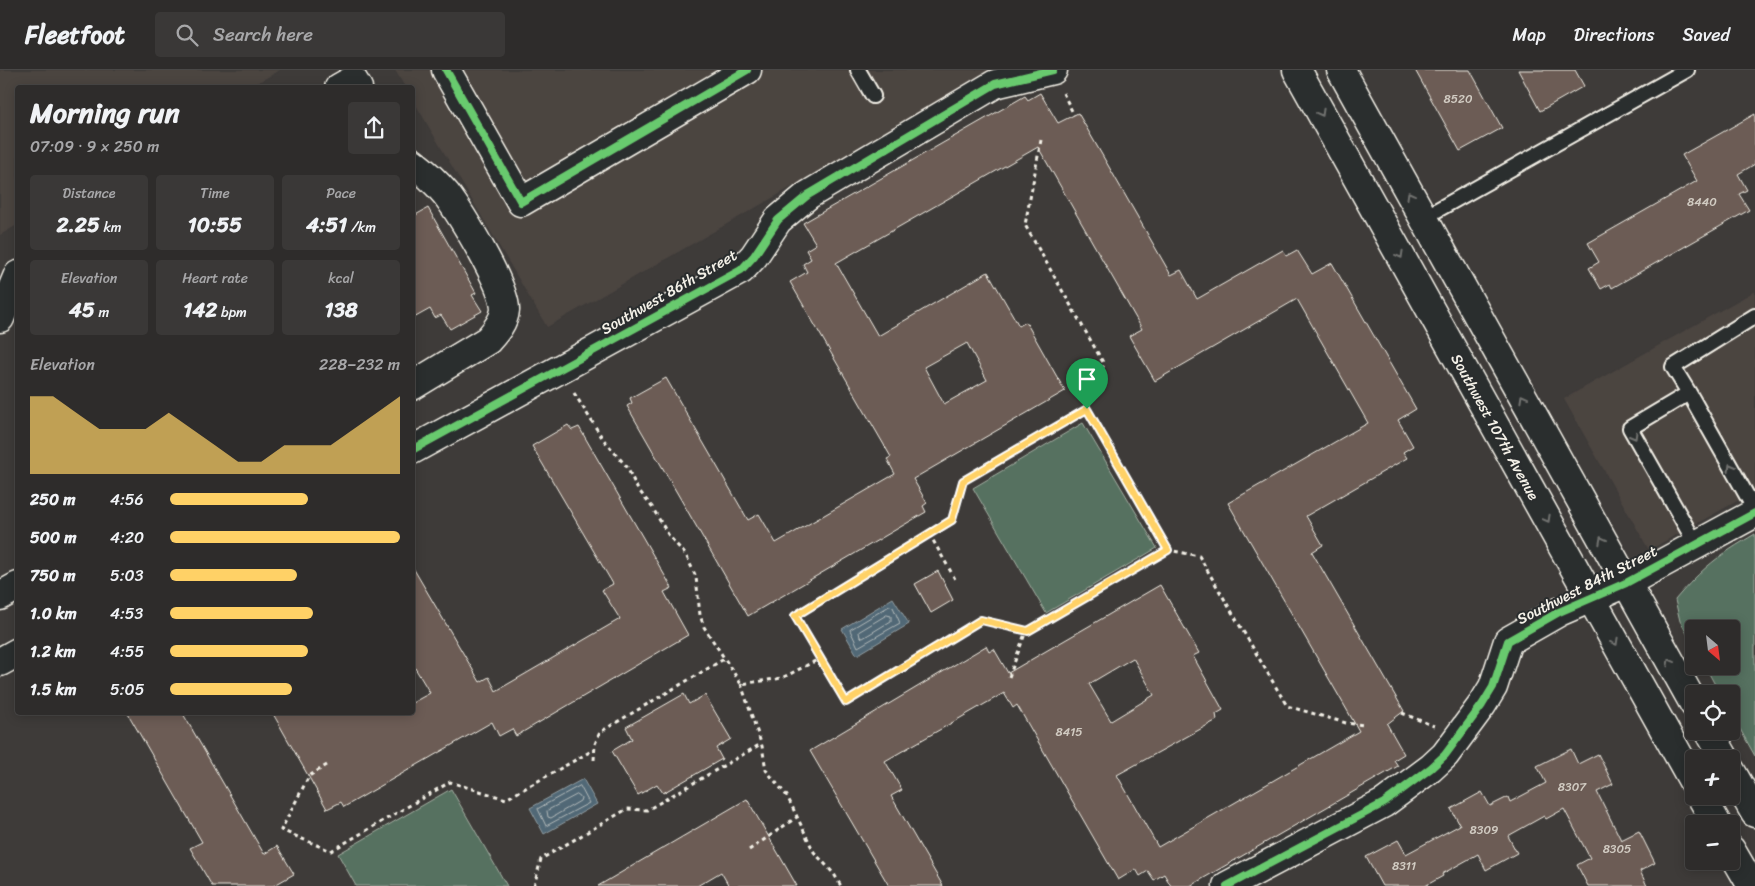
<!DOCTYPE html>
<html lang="en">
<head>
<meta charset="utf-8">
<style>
  :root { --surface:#2e2c2b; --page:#3a3837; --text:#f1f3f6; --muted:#a7a7a9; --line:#494847; --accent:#ffd166 }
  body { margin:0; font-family:Sriracha,sans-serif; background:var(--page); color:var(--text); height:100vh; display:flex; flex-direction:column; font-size:19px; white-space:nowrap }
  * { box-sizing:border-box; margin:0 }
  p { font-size:16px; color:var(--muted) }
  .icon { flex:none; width:28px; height:28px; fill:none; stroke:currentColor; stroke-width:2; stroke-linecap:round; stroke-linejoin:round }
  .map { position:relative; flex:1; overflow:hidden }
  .drawer { position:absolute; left:15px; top:15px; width:400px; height:630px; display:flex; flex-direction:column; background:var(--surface); border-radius:5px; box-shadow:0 2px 12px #0003,0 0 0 1px var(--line) }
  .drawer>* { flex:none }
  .needle { width:32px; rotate:152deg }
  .tools { position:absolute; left:1685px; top:550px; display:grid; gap:10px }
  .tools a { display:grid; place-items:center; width:55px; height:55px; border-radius:5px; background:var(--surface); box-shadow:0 2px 12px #0003,0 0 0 1px var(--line); font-size:25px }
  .pin { position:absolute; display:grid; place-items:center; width:42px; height:42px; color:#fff; margin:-51px -21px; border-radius:50% 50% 50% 0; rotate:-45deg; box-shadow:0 0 5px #0007 }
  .pin .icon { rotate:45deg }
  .round { display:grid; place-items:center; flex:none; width:52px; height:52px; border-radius:5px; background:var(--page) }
  .summary { display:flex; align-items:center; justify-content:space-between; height:85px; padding:0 15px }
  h1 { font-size:28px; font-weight:800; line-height:38px }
  .metrics { display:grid; grid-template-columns:repeat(3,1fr); gap:8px; height:85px; padding:5px 15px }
  .metrics div { display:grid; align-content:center; border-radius:5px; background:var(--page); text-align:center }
  .metrics b { font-size:21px; font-weight:800 }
  .metrics small { font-size:14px; font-weight:400 }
  .metrics p { font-size:14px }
  .chart { height:140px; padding:10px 15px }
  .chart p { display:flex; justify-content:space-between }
  .chart svg { width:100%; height:90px; margin-top:5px; fill:var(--accent); opacity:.7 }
  ul { padding:0 15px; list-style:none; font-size:16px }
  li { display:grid; grid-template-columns:80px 60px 1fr; align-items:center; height:38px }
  li i { height:12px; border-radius:6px; background:var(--accent) }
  header { display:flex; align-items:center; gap:30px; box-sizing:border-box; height:70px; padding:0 25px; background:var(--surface); border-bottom:1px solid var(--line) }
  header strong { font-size:24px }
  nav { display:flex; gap:28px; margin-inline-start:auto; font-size:18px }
  .search { width:350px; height:45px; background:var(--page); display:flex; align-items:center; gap:12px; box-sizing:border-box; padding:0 18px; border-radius:5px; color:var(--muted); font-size:19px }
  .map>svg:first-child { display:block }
  .built { fill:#4c4541 }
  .green { fill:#567160; stroke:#a5b1a4 }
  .water { fill:#516876; stroke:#929fa4 }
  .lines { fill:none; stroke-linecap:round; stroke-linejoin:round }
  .shore { stroke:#b3baba; stroke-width:1 }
  .building { fill:#6c5c54; stroke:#f4f1e8; fill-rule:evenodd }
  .lane-casing { stroke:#f4f1e8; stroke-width:18 }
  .street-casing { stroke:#f4f1e8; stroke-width:31 }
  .primary-casing { stroke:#f4f1e8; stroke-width:31 }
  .path { stroke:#f4f1e8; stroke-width:3; stroke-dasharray:4 4; stroke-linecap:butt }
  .lane { stroke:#2a2d2e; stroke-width:14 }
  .street { stroke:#2a2d2e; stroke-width:28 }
  .primary { stroke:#2a2d2e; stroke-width:28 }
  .cycleway-casing { stroke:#2a2d2e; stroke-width:11 }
  .cycleway { stroke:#67ca6e; stroke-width:8 }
  .oneway { stroke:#71726f }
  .route-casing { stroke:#fff; stroke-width:10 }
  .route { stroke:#ffd166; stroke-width:6 }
  .labels { text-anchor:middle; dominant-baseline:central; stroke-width:4; stroke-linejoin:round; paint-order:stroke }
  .number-label { font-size:12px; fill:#d2ccc3 }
  .street-label { font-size:15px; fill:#f4f1e8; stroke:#2a2d2e }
</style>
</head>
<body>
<header>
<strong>Fleetfoot</strong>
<div class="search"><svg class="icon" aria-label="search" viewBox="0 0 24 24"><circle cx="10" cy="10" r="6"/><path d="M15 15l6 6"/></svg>Search here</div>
<nav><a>Map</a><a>Directions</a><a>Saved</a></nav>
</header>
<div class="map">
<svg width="1755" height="816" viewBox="0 0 1755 816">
  <rect width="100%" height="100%" fill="#3e3b39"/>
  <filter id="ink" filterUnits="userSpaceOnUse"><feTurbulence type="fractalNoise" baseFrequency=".02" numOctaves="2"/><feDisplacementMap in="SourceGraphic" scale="10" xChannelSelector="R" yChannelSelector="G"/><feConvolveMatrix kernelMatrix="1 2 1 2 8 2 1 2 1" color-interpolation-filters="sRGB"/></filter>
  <g filter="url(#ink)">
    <!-- built -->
    <path class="built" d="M0,0h280l-30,17 -232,1 -1,137 -17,10z
      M395,0h601l-449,257 -134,-227 -1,-12 -7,-1z
      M1755,221v200l-106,59 -85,-151z"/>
    <!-- green -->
    <path class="green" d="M1083,353l74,125 -111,65 -73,-125z
      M1755,464v222l-24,-43v-19h-11l-15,-28h26v-37h-37v17l-14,-25 -5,-21c28,-33 43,-44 80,-66z
      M451,719l56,97h-151l-18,-32z"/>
    <!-- water -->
    <path class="water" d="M893,528l16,26 -52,31 -15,-26z
      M583,709l14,25 -53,30 -14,-26z"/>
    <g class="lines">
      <!-- shore -->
      <path class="shore" d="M890,536l3,1 7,16 -42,24 -8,-17z
        M887,545l4,1v5l-28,17 -3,-1 -1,-5z
        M580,716l9,17 -43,23 -8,-17z
        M577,725l4,3 -1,3 -29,17 -3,-1 -1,-6z"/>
    </g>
    <!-- building -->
    <path class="building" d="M1415,0h55l32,58 -42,23z
      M1518,0h57l9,16 -44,25z
      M1040,23l18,30 20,-10 93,162 10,-5 16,29 86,-49 3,6 11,-6 15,24 20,-11 84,146 -18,11 15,26 -10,6 4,6 -101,58 17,29 -11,7 92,159 -17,13 17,30 -10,6 4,6 -208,120h-19l-7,-12 -10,6 -6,-9 -8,5 -4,-7 -18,11 -101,-175 -4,3 -9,-15 -119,68 17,29 -11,6 52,90h-54l-79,-135 176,-105 3,6 5,-3 14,24 152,-88 39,68 -6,3 30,54 -7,4 1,6 -100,55 41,72 201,-116 -131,-228 140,-80 -71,-124 -142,82 -26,-45 13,-7 -104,-182 -202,116 42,73 110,-64 31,54 7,-4 39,69 -152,88 14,24 -4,3 3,6 -178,104 -121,-210 5,-3 -2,-5 36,-20 82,142 11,-6 17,29 119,-69 -8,-15 4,-2 -101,-175 17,-10 -4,-8 8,-5 -5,-9 10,-6 -13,-21 222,-127 3,4zM967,273l20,37 -43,24 -20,-37zM1133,588l21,37 -43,26 -22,-37z
      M1755,44v50l-17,10 9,16 -8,4 10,16 -137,78 -2,-4 -9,5 -12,-21 10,-6 -11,-19 109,-62 -15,-26z
      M428,138l48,85 -4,2 10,16 -32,18 -9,-14 -6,3 -5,-9 -18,10v-102z
      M568,355l4,5 7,-3 93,161 -8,4 24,43 -172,101 -4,-7 -13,7 -7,-14 -148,85 -3,-5 -14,7 -55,-97h140v-9l18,-10 -18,-30v-97l68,116 9,-5 7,14 124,-72 -18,-29 11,-6 -81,-138z
      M938,501l15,29 -22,13 -16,-29z
      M684,624l5,10 16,-9 26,44 -15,9 6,11 -59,34 -6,-9 -19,11 -26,-44 20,-12 -6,-12z
      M127,642h55l82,142 13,-8 17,28 -21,12h-61l-22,-38 12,-6z
      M1571,679l7,15 20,-10 15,30 -16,8 24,48 18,-9 16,32 -15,8 7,15h-59l-11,-21 13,-7 -26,-49 -18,10 -2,-3 -36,20 9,17 -31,17 -8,-16 -36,20 1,2 -18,10h-43l-16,-29 32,-17 8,14 54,-29 -9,-16 31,-17 8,14 18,-9 2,5 36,-19 -9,-17z
      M747,729l50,87h-68l-8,-14 -24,14h-99z"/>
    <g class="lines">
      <defs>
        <path id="lane" d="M858,0l15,26
          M1423,148l264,-148
          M1689,323l-16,-26 82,-51
          M1696,474l-66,-116 59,-35 66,117"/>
        <path id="street" d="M446,0l75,132 226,-132
          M339,18l14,-8 5,8
          M412,92c13,10 24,20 34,32 15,20 60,93 59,116 -1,12 -10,22 -17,30l-76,46
          M0,248l18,-43
          M412,380l329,-180 13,-14 24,-36 30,-25 187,-111 58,-14
          M0,526l18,-10
          M0,592l18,-10
          M1227,816l157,-83 47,-35 14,-13 37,-50 11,-18 15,-46 51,-29 67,-29 129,-70"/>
        <path id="primary" d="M1297,0l397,713
          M1341,0l353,634
          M1709,661l16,28
          M1731,701l24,42
          M1701,726l16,28
          M1731,780l21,36"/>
      </defs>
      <!-- lane casing -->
      <use href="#lane" class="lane-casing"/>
      <!-- street casing -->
      <use href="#street" class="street-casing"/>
      <!-- primary casing -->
      <use href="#primary" class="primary-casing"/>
      <!-- path -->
      <path class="path" d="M1063,23l11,22
        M1041,70l-16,85 79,139 -17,45 81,141 31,6 88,150 59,17 18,2
        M574,323l29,46 24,28 10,21 15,19 17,29 17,19 10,22 4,38 4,12 37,57 41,-6 39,-20
        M930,465l22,-15 11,-39 124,-72
        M955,509l-25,-44 -135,81 51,86 135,-82 47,11 140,-81
        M1009,607l17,-46
        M741,614l21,62 4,24 21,26 27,56 20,22 7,12
        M1402,643l32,13
        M594,690l1,-16 5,-12 124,-73
        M327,695l-18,11 -28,54 50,21 119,-69 56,17 89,-50
        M749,780l48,-33
        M534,816l7,-27 86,-50 20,1 114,-66"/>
      <!-- lane -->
      <use href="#lane" class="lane"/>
      <!-- street -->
      <use href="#street" class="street"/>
      <!-- primary -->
      <use href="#primary" class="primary"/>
      <defs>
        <path id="cycleway" d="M446,0l75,132 226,-132
          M412,380l329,-180 13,-14 24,-36 30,-25 187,-111 58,-14
          M1227,816l157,-83 47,-35 14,-13 37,-50 11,-18 15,-46 51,-29 67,-29 129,-70"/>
      </defs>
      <!-- cycleway casing -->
      <use href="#cycleway" class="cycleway-casing"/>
      <!-- cycleway -->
      <use href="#cycleway" class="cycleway"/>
    </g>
    <!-- one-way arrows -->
    <defs><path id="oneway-chevron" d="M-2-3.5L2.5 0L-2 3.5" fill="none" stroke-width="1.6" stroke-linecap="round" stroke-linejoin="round" transform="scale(1.25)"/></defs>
    <g class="oneway">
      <use href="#oneway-chevron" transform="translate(1321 43) rotate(61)"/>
      <use href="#oneway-chevron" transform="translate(1410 125) rotate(-119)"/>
      <use href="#oneway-chevron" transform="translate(1400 185) rotate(61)"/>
      <use href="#oneway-chevron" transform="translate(1523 328) rotate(-119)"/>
      <use href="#oneway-chevron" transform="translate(1634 366) rotate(60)"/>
      <use href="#oneway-chevron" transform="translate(1731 397) rotate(-120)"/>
      <use href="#oneway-chevron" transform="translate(1547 449) rotate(61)"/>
      <use href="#oneway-chevron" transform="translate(1602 470) rotate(-118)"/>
      <use href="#oneway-chevron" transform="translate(1615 572) rotate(61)"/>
      <use href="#oneway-chevron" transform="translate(1670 592) rotate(-119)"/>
    </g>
  </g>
  <g class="lines" filter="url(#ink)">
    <defs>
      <path id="route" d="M1087,339l81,141 -140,81 -47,-11 -135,82 -51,-86 157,-96 11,-39z"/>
    </defs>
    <!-- route casing -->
    <use href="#route" class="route-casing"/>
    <!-- route -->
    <use href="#route" class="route"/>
  </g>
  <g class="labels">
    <!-- number labels -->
    <g class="number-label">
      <text x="1458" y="29">8520</text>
      <text x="1702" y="132">8440</text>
      <text x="1069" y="662">8415</text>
      <text x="1572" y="717">8307</text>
      <text x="1484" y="760">8309</text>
      <text x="1617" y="779">8305</text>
      <text x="1404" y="796">8311</text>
    </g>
    <!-- street labels -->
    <g class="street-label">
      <text transform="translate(669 222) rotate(-30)">Southwest 86th Street</text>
      <text transform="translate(1495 357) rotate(61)">Southwest 107th Avenue</text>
      <text transform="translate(1587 515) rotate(-27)">Southwest 84th Street</text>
    </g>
  </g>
</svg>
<div class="tools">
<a><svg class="needle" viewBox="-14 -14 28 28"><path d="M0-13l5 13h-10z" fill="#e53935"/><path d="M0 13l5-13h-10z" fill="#a7a7a9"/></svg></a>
<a><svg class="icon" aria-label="locate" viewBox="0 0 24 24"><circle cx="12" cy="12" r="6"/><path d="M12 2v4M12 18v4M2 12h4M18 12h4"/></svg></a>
<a>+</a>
<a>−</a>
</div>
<div class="pin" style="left:1087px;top:339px;background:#1e9e55"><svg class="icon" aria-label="arrive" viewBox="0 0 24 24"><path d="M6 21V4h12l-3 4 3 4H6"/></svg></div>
<section class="drawer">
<div class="summary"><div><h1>Morning run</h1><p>07:09 · 9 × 250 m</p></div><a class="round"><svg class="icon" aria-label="share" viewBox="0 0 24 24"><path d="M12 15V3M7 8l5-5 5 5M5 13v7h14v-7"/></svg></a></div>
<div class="metrics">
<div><p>Distance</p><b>2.25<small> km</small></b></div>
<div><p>Time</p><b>10:55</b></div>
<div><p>Pace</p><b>4:51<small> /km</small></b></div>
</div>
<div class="metrics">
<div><p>Elevation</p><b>45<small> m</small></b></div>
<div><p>Heart rate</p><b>142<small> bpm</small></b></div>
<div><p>kcal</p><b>138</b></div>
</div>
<div class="chart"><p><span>Elevation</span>228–232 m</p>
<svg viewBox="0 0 160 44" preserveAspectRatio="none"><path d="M0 44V6L10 6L20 14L30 22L40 22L50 22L60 14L70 22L80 30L90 38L100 38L110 30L120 30L130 30L140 22L150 14L160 6V44z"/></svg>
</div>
<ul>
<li><b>250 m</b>4:56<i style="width:60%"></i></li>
<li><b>500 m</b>4:20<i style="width:100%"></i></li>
<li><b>750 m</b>5:03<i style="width:55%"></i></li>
<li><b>1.0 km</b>4:53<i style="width:62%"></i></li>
<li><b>1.2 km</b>4:55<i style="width:60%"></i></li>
<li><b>1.5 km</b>5:05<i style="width:53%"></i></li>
</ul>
</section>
</div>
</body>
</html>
